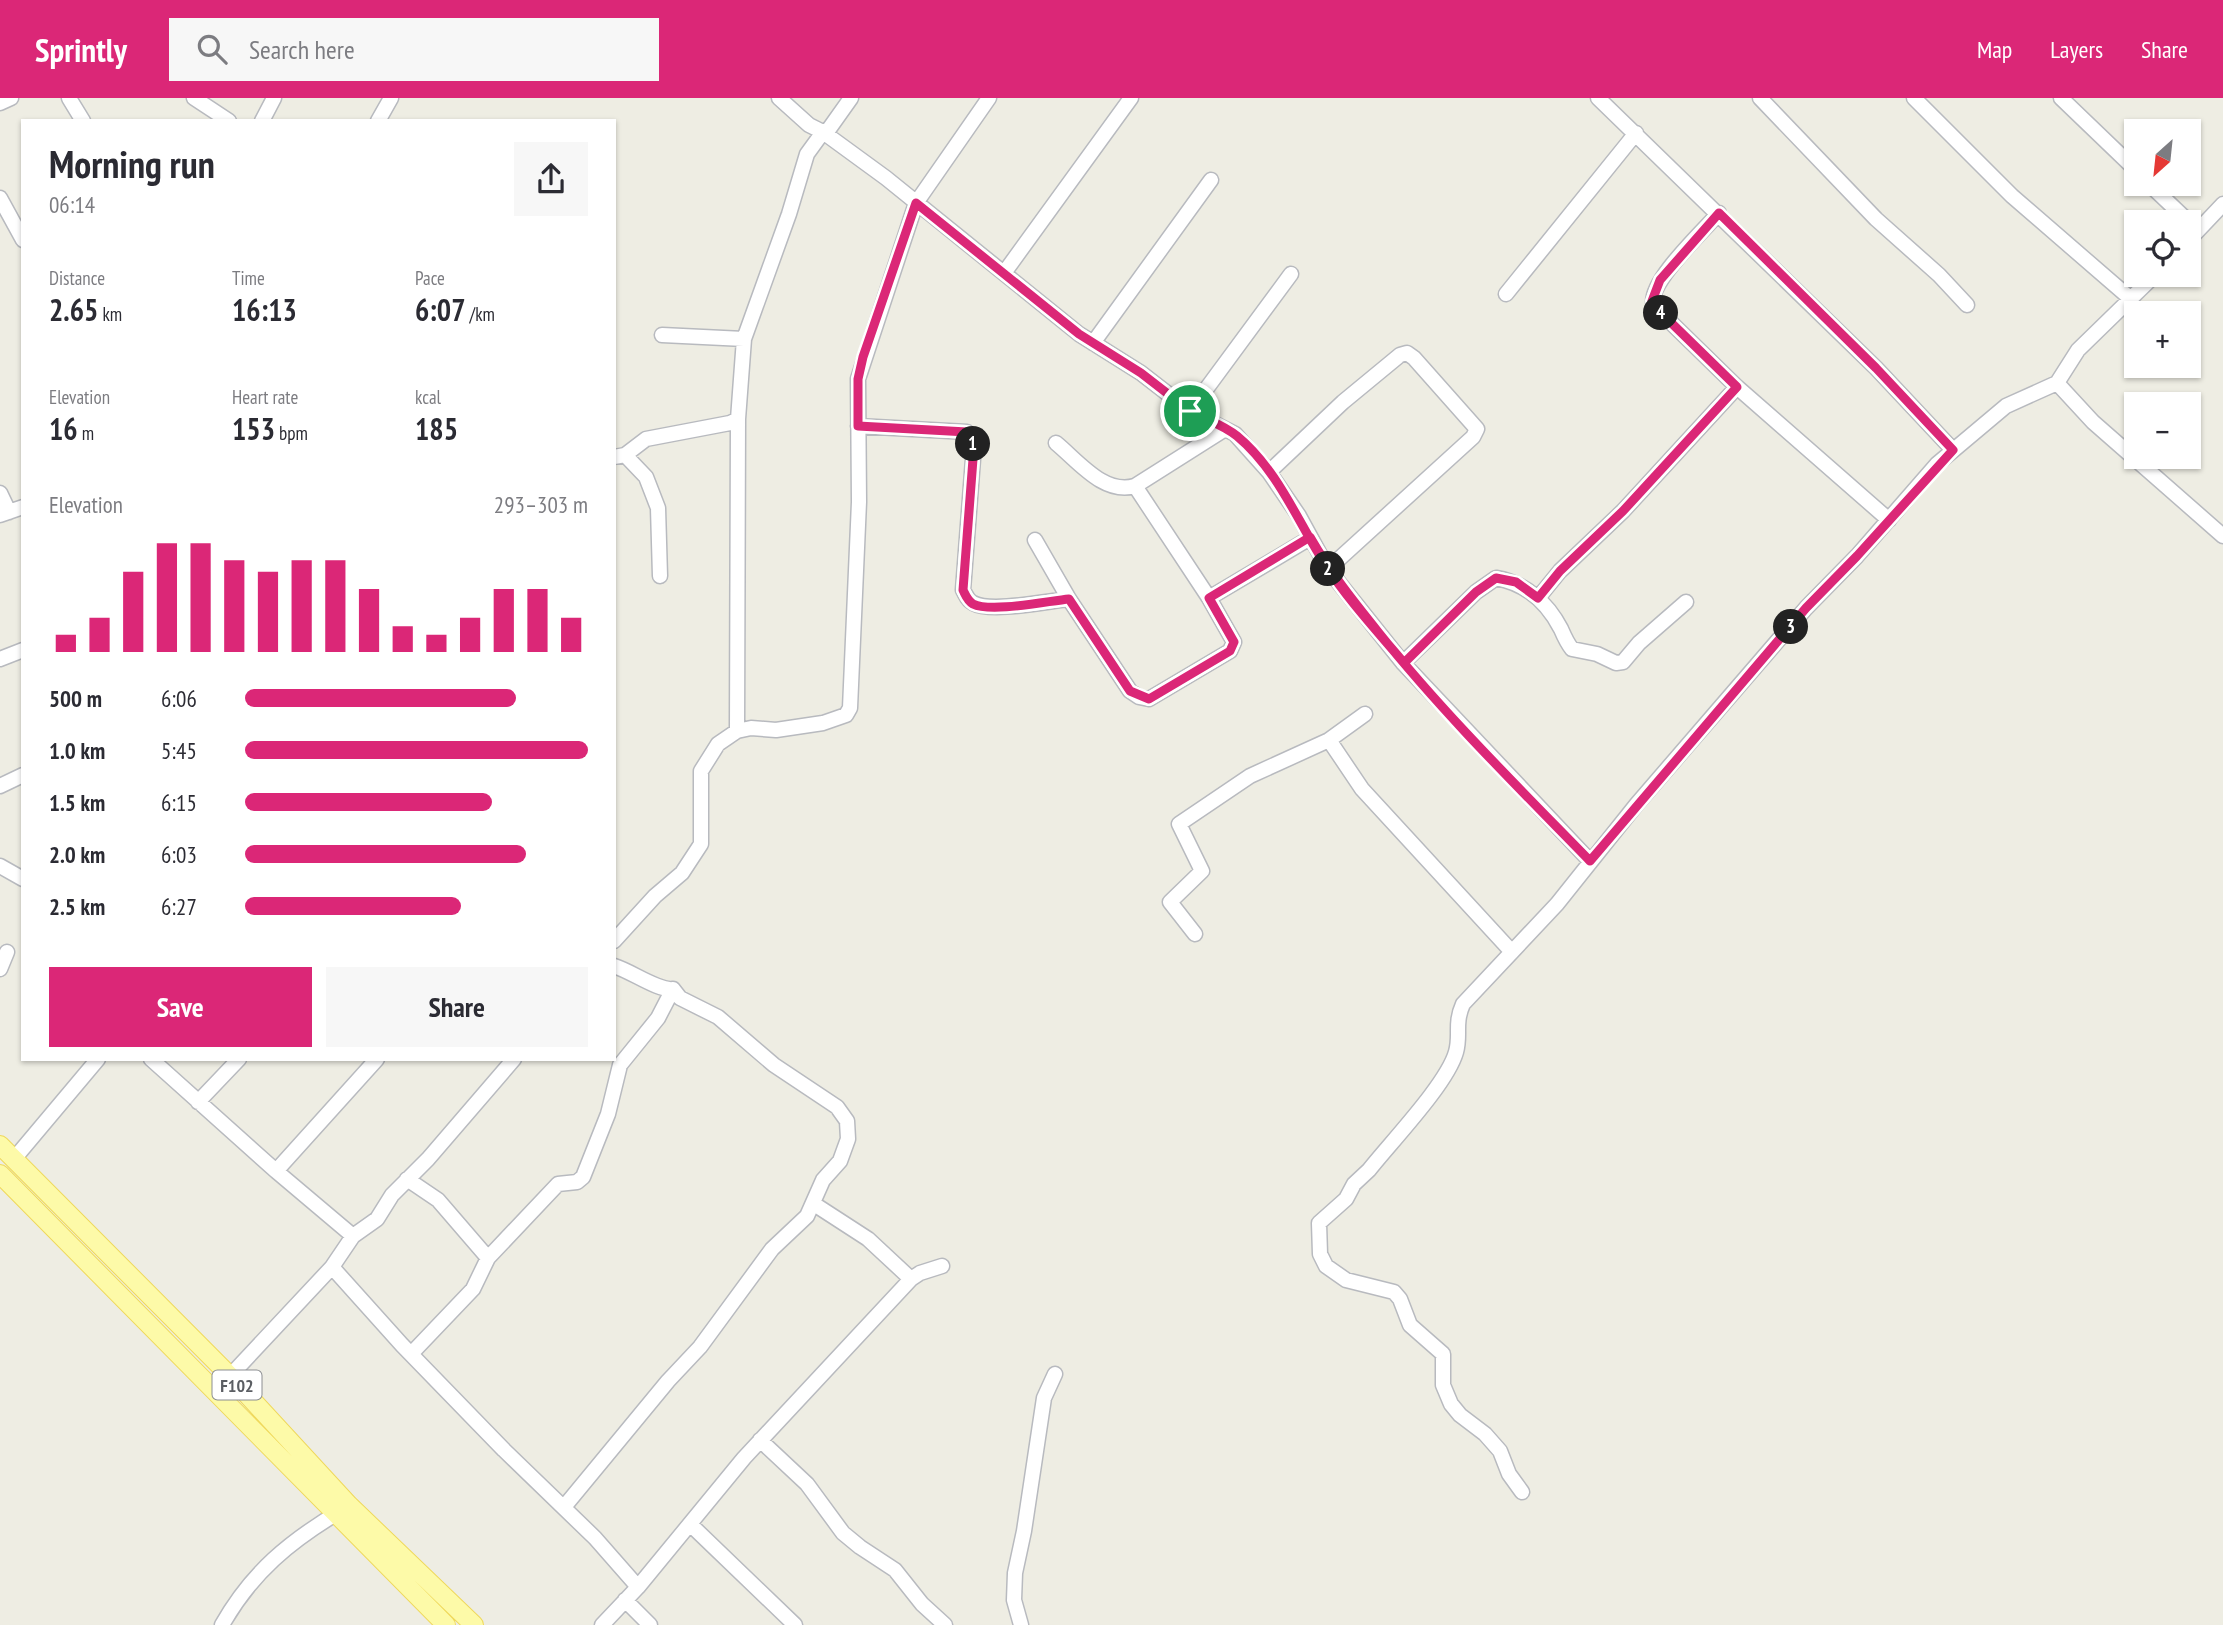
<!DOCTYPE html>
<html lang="en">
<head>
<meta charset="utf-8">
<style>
  :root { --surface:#fff; --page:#f7f7f7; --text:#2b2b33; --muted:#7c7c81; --accent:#db2777 }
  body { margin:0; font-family:"PT Sans Narrow",sans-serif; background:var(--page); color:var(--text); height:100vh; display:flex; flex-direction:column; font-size:26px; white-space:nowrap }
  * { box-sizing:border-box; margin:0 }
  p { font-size:23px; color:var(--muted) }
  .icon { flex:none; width:38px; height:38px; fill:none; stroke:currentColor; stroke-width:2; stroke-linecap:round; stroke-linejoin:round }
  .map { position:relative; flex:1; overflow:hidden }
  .drawer { position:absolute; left:21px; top:21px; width:595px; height:942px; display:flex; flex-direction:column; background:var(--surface); border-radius:0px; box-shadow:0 2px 5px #0004 }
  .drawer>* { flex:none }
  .needle { width:46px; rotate:207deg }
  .tools { position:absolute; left:2124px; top:21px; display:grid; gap:14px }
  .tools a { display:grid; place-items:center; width:77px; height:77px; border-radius:0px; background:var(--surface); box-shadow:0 2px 5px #0004; font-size:35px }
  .pin { position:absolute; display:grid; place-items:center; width:60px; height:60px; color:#fff; margin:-30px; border:4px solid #fff; border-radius:50%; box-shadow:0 2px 7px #0007 }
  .km { position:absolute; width:35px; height:35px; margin:-18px; border-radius:50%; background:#222; color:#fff; font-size:19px; line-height:35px; text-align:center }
  .round { display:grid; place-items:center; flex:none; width:74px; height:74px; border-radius:0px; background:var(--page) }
  .head { display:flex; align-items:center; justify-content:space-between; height:119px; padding:0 28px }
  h1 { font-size:38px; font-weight:700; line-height:52px }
  .metrics { display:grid; grid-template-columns:repeat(3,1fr); gap:10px; height:119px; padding:7px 28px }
  .metrics div { display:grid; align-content:center }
  .metrics b { font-size:30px; font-weight:700 }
  .metrics small { font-size:19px; font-weight:400 }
  .metrics p { font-size:19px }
  .chart { height:196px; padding:14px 28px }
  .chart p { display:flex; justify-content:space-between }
  .chart svg { width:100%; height:126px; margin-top:7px; stroke:var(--accent); stroke-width:6 }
  .primary-button { display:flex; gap:14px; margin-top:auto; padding:14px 28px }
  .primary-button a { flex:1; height:80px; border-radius:0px; background:var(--accent); color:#fff; font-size:28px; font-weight:700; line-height:80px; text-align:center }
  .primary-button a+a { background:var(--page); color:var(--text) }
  ul { padding:0 28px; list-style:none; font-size:23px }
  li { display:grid; grid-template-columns:112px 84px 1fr; align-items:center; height:52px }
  li i { height:18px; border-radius:9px; background:var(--accent) }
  header { display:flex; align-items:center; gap:42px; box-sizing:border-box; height:98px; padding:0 35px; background:var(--accent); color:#fff }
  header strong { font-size:33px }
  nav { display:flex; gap:38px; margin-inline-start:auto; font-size:24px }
  .search { width:490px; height:63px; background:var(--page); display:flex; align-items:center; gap:18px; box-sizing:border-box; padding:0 24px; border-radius:0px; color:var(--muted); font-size:26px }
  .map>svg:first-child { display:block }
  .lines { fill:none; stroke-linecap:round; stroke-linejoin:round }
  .minor-casing { stroke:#b8babf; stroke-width:17 }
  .major-casing { stroke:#efd85b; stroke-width:20 }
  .minor { stroke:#fff; stroke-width:14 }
  .major { stroke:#fdfaa8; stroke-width:18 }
  .route-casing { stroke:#fff; stroke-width:14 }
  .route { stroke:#db2777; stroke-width:9 }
  .labels { text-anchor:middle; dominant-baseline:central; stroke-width:5; stroke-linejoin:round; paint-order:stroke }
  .shield { fill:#fff; stroke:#8c8e92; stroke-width:2 }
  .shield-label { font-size:18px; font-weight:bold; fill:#5b5e63 }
</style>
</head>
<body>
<header>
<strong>Sprintly</strong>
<div class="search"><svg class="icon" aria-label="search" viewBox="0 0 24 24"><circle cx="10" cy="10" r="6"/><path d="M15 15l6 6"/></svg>Search here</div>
<nav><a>Map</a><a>Layers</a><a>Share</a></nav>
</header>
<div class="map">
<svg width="2223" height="1527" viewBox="0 0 2223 1527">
  <rect width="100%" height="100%" fill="#eeede3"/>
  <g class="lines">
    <defs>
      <path id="minor" d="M69,0l14,23
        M194,0l35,23
        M779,0l30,27 14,7 63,46 193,156 62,39 49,38 45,23 34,38 30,44 29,53 75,94 187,198
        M1598,0l278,270 77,82
        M1760,0l116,121 63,56 28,30
        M1914,0l98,98 119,103
        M2061,0l76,73
        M0,5l11,-5
        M262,23l12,-23
        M378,23l13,-23
        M2149,86l40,38
        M0,100l23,42
        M1719,115c-15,17 -74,72 -65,93l83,81 152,133
        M2189,142l34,-36
        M1004,175l127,-175
        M1506,196l130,-161
        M662,237l82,4
        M1093,245l118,-163
        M2057,285l36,39 130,114
        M1190,313l101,-137
        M858,328l109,6 6,8v19l-10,131c3,5 4,10 10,13 18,10 75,-2 96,-4
        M1056,345c23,19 48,52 79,43
        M625,357l21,22 12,31 2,68
        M614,359l11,-2 21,-16 84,-16 8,-4 6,-80 45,-125 18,-60 16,-22 6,-3 22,-31
        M1269,374l74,-70 57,-47 7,-2 7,5 63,71 -4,8 -145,132
        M0,395l9,19
        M0,417l23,-8
        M1035,442l34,59 61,92 9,6 10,2 81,-48 4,-9 -25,-44 -74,-112 90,-57
        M1209,500l101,-60
        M1538,500l22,-27 63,-60 114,-124
        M0,561l23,-9
        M1403,565l73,-71 20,-14c29,5 51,24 65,51 3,7 6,14 11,20l25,5 19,9 7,-1 16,-19 47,-41
        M737,633l1,-312
        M1329,642l33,49 150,163
        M0,688l23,-11
        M0,768l23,13
        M1195,836l-25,-32 32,-31 -23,-47 71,-48 79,-36 36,-26
        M614,843l41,-45 27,-23 19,-29v-73l17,-27 19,-13 14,-3 25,2 47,-7 23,-8 4,-7 9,-206 -1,-123 58,-176 73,-105
        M0,871l7,-17
        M151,961l125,112 77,65
        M198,1004l41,-43
        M14,1061l84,-100
        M276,1073l101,-112
        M407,1081l31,21 50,58
        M814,1106l54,35 43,40
        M332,1169l70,78 102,105 91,88 43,49
        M411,1256l62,-65 15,-31 70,-74 19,-2 6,-5 25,-63 12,-49 38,-47 15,-29
        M230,1278l102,-109 21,-31 24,-17 15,-24 36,-36 86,-100
        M760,1342l47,44 36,49 17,14 35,23 27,34 23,21
        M1522,1394l-13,-18 -9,-23 -15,-17 -25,-19 -9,-11 -8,-19v-31l-33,-29 -10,-26 -6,-7 -48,-12 -20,-14 -6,-12 -1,-31 27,-24 8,-15 15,-14c22,-28 78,-86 87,-118 5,-17 -2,-28 7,-48l94,-100 79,-99 170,-197 51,-52 80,-92 69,-58 51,-23 21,-33 77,-75
        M564,1409l104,-126 32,-34 72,-98 35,-33 16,-36 17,-19 8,-22 -1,-18 -10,-14 -63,-42 -56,-48 -38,-19 -7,-9c-15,2 -42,-18 -59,-23
        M691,1427l104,100
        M625,1502l25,25
        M222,1527c30,-53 68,-84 120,-115
        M602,1527l36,-38 106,-129 167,-179 9,-6 22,-7
        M1021,1527l-7,-25 1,-27 9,-42 20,-133 11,-24"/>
      <path id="major" d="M0,1047l230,231 119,129 125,120
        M0,1076l446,451"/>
    </defs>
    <!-- minor casing -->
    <use href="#minor" class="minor-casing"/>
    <!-- major casing -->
    <use href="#major" class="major-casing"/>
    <!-- minor -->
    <use href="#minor" class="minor"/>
    <!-- major -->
    <use href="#major" class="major"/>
  </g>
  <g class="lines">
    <defs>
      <path id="route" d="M1190,313l-49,-38 -62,-39 -163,-131 -53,154 -5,22v47l109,6 6,8v19l-10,131c3,6 4,10 10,14 18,9 75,-3 96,-5l61,92 19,8 81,-48 4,-9 -25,-44 101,-61c20,35 44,65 69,96 65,81 139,154 211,228l216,-253 51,-52 96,-106 -77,-82 -157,-155 -59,67 -8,21 2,5 83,81 -114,124 -63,60 -22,27 -22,-16 -20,-4 -20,14 -72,71c-26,-31 -55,-62 -77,-96 -29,-44 -48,-96 -90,-131 -13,-11 -32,-17 -47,-25"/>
    </defs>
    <!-- route casing -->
    <use href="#route" class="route-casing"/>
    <!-- route -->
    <use href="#route" class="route"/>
  </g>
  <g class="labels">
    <!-- shield labels -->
    <rect class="shield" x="212.5" y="1272.5" width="49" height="29" rx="5"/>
    <g class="shield-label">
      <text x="237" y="1287">F102</text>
    </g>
  </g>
</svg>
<div class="tools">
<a><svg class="needle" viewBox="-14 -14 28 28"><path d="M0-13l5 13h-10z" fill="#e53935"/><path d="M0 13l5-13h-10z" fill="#7c7c81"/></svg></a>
<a><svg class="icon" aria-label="locate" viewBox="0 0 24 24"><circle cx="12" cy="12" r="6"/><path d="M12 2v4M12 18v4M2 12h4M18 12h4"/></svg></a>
<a>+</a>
<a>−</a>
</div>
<div class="pin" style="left:1190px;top:313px;background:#1e9e55"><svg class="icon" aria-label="arrive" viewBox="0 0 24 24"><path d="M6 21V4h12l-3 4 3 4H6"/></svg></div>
<b class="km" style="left:973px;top:346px">1</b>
<b class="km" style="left:1328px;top:471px">2</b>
<b class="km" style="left:1791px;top:529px">3</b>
<b class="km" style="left:1661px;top:215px">4</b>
<section class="drawer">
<div class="head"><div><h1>Morning run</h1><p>06:14</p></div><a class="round"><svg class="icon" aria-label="share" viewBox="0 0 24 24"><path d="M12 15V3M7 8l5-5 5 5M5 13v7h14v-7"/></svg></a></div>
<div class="metrics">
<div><p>Distance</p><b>2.65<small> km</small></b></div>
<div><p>Time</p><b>16:13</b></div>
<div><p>Pace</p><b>6:07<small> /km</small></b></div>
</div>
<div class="metrics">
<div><p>Elevation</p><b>16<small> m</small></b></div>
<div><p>Heart rate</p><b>153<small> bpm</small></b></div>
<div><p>kcal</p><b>185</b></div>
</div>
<div class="chart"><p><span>Elevation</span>293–303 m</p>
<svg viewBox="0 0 160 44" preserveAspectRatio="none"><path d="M5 44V38M15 44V32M25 44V16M35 44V6M45 44V6M55 44V12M65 44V16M75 44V12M85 44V12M95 44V22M105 44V35M115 44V38M125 44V32M135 44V22M145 44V22M155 44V32"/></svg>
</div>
<ul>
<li><b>500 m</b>6:06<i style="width:79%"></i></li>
<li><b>1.0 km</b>5:45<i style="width:100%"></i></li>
<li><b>1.5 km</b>6:15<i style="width:72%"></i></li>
<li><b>2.0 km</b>6:03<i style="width:82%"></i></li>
<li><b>2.5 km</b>6:27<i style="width:63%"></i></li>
</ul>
<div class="primary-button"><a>Save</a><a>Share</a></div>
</section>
</div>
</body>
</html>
